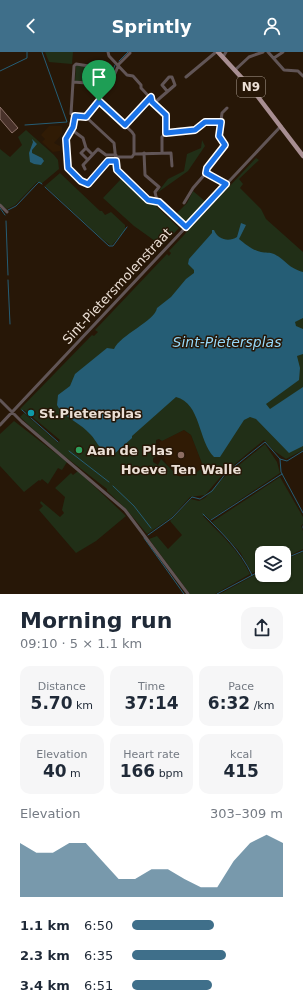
<!DOCTYPE html>
<html lang="en">
<head>
<meta charset="utf-8">
<style>
  :root { --surface:#fff; --page:#f6f6f7; --text:#1f2937; --muted:#747a83; --accent:#3f6f8a }
  body { margin:0; font-family:"DejaVu Sans",sans-serif; background:var(--page); color:var(--text); height:100vh; display:flex; flex-direction:column; font-size:15px; white-space:nowrap }
  * { box-sizing:border-box; margin:0 }
  p { font-size:13px; color:var(--muted) }
  .icon { flex:none; width:22px; height:22px; fill:none; stroke:currentColor; stroke-width:2; stroke-linecap:round; stroke-linejoin:round }
  .map { position:relative; height:542px; overflow:hidden }
  .side { display:flex; flex-direction:column; background:var(--surface); flex:1 }
  .side>* { flex:none }
  .controls { position:absolute; left:255px; top:494px; display:grid; gap:8px }
  .controls a { display:grid; place-items:center; width:36px; height:36px; border-radius:8px; background:var(--surface); box-shadow:0 1px 3px #0004; font-size:20px }
  .pin { position:absolute; display:grid; place-items:center; width:34px; height:34px; color:#fff; margin:-41px -17px; border-radius:50% 50% 50% 0; rotate:-45deg; box-shadow:0 0 4px #0007 }
  .pin .icon { rotate:45deg }
  .round { display:grid; place-items:center; flex:none; width:42px; height:42px; border-radius:12px; background:var(--page) }
  .head { display:flex; align-items:center; justify-content:space-between; height:68px; padding:0 20px }
  h1 { font-size:22px; font-weight:600; line-height:30px }
  .figures { display:grid; grid-template-columns:repeat(3,1fr); gap:6px; height:68px; padding:4px 20px }
  .figures div { display:grid; align-content:center; border-radius:10px; background:var(--page); text-align:center }
  .figures b { font-size:17px; font-weight:600 }
  .figures small { font-size:11px; font-weight:400 }
  .figures p { font-size:11px }
  .chart { height:112px; padding:8px 20px }
  .chart p { display:flex; justify-content:space-between }
  .chart svg { width:100%; height:72px; margin-top:4px; fill:var(--accent); opacity:.7 }
  ul { padding:0 20px; list-style:none; font-size:13px }
  li { display:grid; grid-template-columns:64px 48px 1fr; align-items:center; height:30px }
  li i { height:10px; border-radius:5px; background:var(--accent) }
  header { display:flex; justify-content:space-between; align-items:center; height:52px; padding:0 20px; background:var(--accent); color:#fff; font-size:18px; font-weight:600 }
  .map>svg:first-child { display:block }
  .built { fill:#301b05 }
  .green { fill:#212f17; fill-rule:evenodd }
  .water { fill:#255d75 }
  .lines { fill:none; stroke-linecap:round; stroke-linejoin:round }
  .stream { stroke:#255d75; stroke-width:1 }
  .building { fill:#49322a; stroke:#8f746b }
  .street { stroke:#615556; stroke-width:3 }
  .primary { stroke:#a88e92; stroke-width:4.5 }
  .route-casing { stroke:#fff; stroke-width:8 }
  .route { stroke:#1a73e8; stroke-width:5 }
  .culture-dot { fill:#0f9aa8; stroke:#271707; stroke-width:1.5 }
  .leisure-dot { fill:#2e9e5b; stroke:#271707; stroke-width:1.5 }
  .education-dot { fill:#8d6e63; stroke:#271707; stroke-width:1.5 }
  .labels { text-anchor:middle; dominant-baseline:central; stroke-width:3; stroke-linejoin:round; paint-order:stroke }
  .shield { fill:#271707; stroke:#b0a397; stroke-width:1 }
  .shield-label { font-size:12px; font-weight:bold; fill:#ebdfd5 }
  .street-label { font-size:13px; fill:#ebdfd5; stroke:#271707 }
  .poi-label { font-size:13px; font-weight:bold; fill:#ebdfd5; stroke:#271707; text-anchor:start }
  .water-label { font-size:14px; font-style:italic; fill:#96d8f8; stroke:#271707 }
</style>
</head>
<body>
<header><svg class="icon" aria-label="back" viewBox="0 0 24 24"><path d="M15 5l-7 7 7 7"/></svg>Sprintly<svg class="icon" aria-label="person" viewBox="0 0 24 24"><circle cx="12" cy="8" r="4"/><path d="M4 21q1-7 8-7t8 7"/></svg></header>
<div class="map">
<svg width="303" height="542" viewBox="0 0 303 542">
  <rect width="100%" height="100%" fill="#271707"/>
  <!-- built -->
  <path class="built" d="M49,74h11l2,1v7l-8,9 6,3v5l-7,1 -11,-10 3,-3 -4,-4z
    M184,378l7,5 12,31 -2,4 -15,7 -8,-1 -12,-13 -7,-21z"/>
  <!-- green -->
  <path class="green" d="M45,0h28l-1,12 -23,-2z
    M77,13l11,1 -1,16 -12,-1 1,-15z
    M26,78l28,25 4,5 1,9 -18,15 -4,-2 -22,23 -8,4 -7,-5v-55l10,8 12,-12 -4,-8z
    M202,88l3,6 -17,25 -31,22 11,-14 16,-8 3,-17 14,-6z
    M256,106l3,2 -20,19 4,5 -3,4 21,21 5,10 37,33v198l-17,9 -13,-9 -9,-10 -40,33 -19,22 -15,2 -18,20 -25,17 -21,-25 -19,-18v-2l-53,-41 -34,-31 4,-4 34,30 2,-3 -36,-30 -2,1 -2,-2 72,-74 2,1 4,-4 -3,-2 72,-76 2,2 2,-3 -2,-2zM184,378l7,5 12,31c-5,8 -16,11 -25,10l-17,-17 -3,6 -5,-3v-4l9,-5 -1,-4 -5,-2v-7l3,-1 3,2z
    M60,121l40,38h2l3,4 6,-3 14,13v5l-13,15h-2l-10,-8 -55,-51z
    M121,127l26,25 8,1 24,23 -17,18 -28,-20 -31,-28z
    M193,139l13,11 -21,22 -10,-9 12,-12z
    M14,369l53,41 -5,8 -4,-2 -10,16 -6,-5 -2,2 -1,-1 -15,12 -24,-26v-32z
    M265,392l12,18 3,11 -70,47 -5,-5 -2,1c18,19 36,34 47,58l-35,20h-25l-41,-55 8,-3 11,13 14,-14 -12,-14 21,-22 8,2 6,-3 18,-20z
    M78,419l48,45 -30,25 -20,12 -37,-43 4,-4 -3,-3 1,-2 19,16 4,-4 -2,-3 3,-13 -10,-9 16,-15 2,2z
    M280,425l23,40v7l-2,2 2,5v18l-19,9v-5h-22v16l-10,4 -12,-21 -28,-30z
    M303,500v42h-83l42,-23v4h22v-15z"/>
  <!-- water -->
  <path class="water" d="M32,87l5,5 -5,6v3l10,5 2,3 -3,4 -7,-1 -4,-2 -1,-9 4,-11z
    M241,171l5,2 -7,14c6,5 15,12 22,13 4,1 9,0 13,2 12,6 14,14 29,18v46l-8,4 1,4 7,3v25l-6,2 3,12 -1,12 -33,24 4,5 33,-22v59l-14,7 -33,-34 -6,-2 -6,3 -24,37h-6c-16,-16 -13,-54 -38,-60l-44,39v2l-19,17c-13,-2 -15,-13 -23,-21 -9,-10 -21,-15 -30,-24l-3,-5 1,-10 12,-9 5,-12 32,-26 7,1c6,-14 41,-28 43,-41l14,-11 15,-18 8,-6v-3l-6,-6 1,-5 23,-26v-3h2c4,10 15,12 23,7z"/>
  <g class="lines">
    <!-- stream -->
    <path class="stream" d="M119,9l9,-9
      M0,19l27,-13v-6
      M111,23l4,-10
      M85,62l20,-26 5,-11
      M25,73l42,-3 -25,-70
      M45,135l64,59h4l14,-19
      M0,156l5,7
      M8,158l8,-4 20,-21 3,-3 3,2
      M6,169l2,54
      M8,228l2,44
      M22,358l36,32
      M69,399l40,31
      M280,407l1,13 22,41
      M113,434l21,20 17,22
      M203,462c19,19 37,36 49,61
      M211,468l71,-46
      M303,474v2
      M148,483l24,-17 20,-21 8,2 12,-8 14,-18 39,-31 15,17 7,2 16,-10
      M144,486l40,56
      M284,507l19,-8
      M217,542l45,-24"/>
  </g>
  <!-- building -->
  <path class="building" d="M0,55l18,21 -6,5 -12,-14z"/>
  <g class="lines">
    <!-- street -->
    <path class="street" d="M108,0l1,4 18,19 6,1 8,9v3c9,9 15,18 25,27v18l-4,4v16
      M268,0l16,18 14,1 5,5
      M223,5l3,-5
      M274,6l9,-6
      M235,18l14,-13 14,-5
      M186,25l30,-25
      M73,30l14,1 2,-17 -13,-2 -2,2 -3,48 4,2 -2,11 -8,12 3,29 13,13 7,3 21,-23h7
      M99,49l33,31 2,3v19
      M153,52l22,-19 -3,-8h-3l-7,8 5,6
      M75,64l11,1 28,26 3,27 31,30 11,2 27,25
      M86,65l24,-32 9,-21 11,-11
      M125,73l26,-28
      M72,78l11,8 3,10
      M166,81l29,-3 10,-8h16
      M144,101l1,22 14,12 -4,5 2,9
      M116,105h16l2,-3 37,-1 1,13
      M87,107l-6,-6 5,-5 6,6
      M85,117l-2,-4 15,-16 8,6h10
      M226,132l-20,-11 1,-5 18,-23 -6,-9 3,-23 5,-5
      M184,151l9,-15 13,-15
      M0,153l7,7
      M0,348l22,22 103,88 63,84
      M0,373l281,-299"/>
    <!-- primary -->
    <path class="primary" d="M218,0l34,37 51,67"/>
  </g>
  <g class="lines">
    <defs>
      <path id="route" d="M151,45l1,5 14,13v18l29,-3 10,-8h16l-2,14 6,9 -18,23 -1,5 20,11 -40,43 -27,-25 -11,-2 -31,-30 -1,-9h-8l-20,23 -7,-3 -13,-13 -2,-29 7,-12 2,-11 11,1 13,-16 26,24z"/>
    </defs>
    <!-- route casing -->
    <use href="#route" class="route-casing"/>
    <!-- route -->
    <use href="#route" class="route"/>
  </g>
  <!-- markers -->
  <circle class="culture-dot" cx="31" cy="361" r="4"/>
  <circle class="leisure-dot" cx="79" cy="398" r="4"/>
  <circle class="education-dot" cx="181" cy="403" r="4"/>
  <g class="labels">
    <!-- shield labels -->
    <rect class="shield" x="237" y="25" width="28" height="20" rx="3"/>
    <g class="shield-label">
      <text x="251" y="35">N9</text>
    </g>
    <!-- street labels -->
    <g class="street-label">
      <text transform="translate(117 234) rotate(-47)">Sint-Pietersmolenstraat</text>
    </g>
    <!-- poi labels -->
    <g class="poi-label">
      <text x="39" y="361">St.Pietersplas</text>
      <text x="87" y="398">Aan de Plas</text>
      <text x="181" y="417" text-anchor="middle">Hoeve Ten Walle</text>
    </g>
    <!-- water labels -->
    <g class="water-label">
      <text x="227" y="290">Sint-Pietersplas</text>
    </g>
  </g>
</svg>
<div class="controls">
<a><svg class="icon" aria-label="layers" viewBox="0 0 24 24"><path d="M12 4l9 5-9 5-9-5zM3 14l9 5 9-5"/></svg></a>
</div>
<div class="pin" style="left:99px;top:49px;background:#1e9e55"><svg class="icon" aria-label="arrive" viewBox="0 0 24 24"><path d="M6 21V4h12l-3 4 3 4H6"/></svg></div>
</div>
<section class="side">
<div class="head"><div><h1>Morning run</h1><p>09:10 · 5 × 1.1 km</p></div><a class="round"><svg class="icon" aria-label="share" viewBox="0 0 24 24"><path d="M12 15V3M7 8l5-5 5 5M5 13v7h14v-7"/></svg></a></div>
<div class="figures">
<div><p>Distance</p><b>5.70<small> km</small></b></div>
<div><p>Time</p><b>37:14</b></div>
<div><p>Pace</p><b>6:32<small> /km</small></b></div>
</div>
<div class="figures">
<div><p>Elevation</p><b>40<small> m</small></b></div>
<div><p>Heart rate</p><b>166<small> bpm</small></b></div>
<div><p>kcal</p><b>415</b></div>
</div>
<div class="chart"><p><span>Elevation</span>303–309 m</p>
<svg viewBox="0 0 160 44" preserveAspectRatio="none"><path d="M0 44V11L10 17L20 17L30 11L40 11L50 22L60 33L70 33L80 27L90 27L100 33L110 38L120 38L130 22L140 11L150 6L160 11V44z"/></svg>
</div>
<ul>
<li><b>1.1 km</b>6:50<i style="width:54%"></i></li>
<li><b>2.3 km</b>6:35<i style="width:62%"></i></li>
<li><b>3.4 km</b>6:51<i style="width:53%"></i></li>
</ul>
</section>
</body>
</html>
